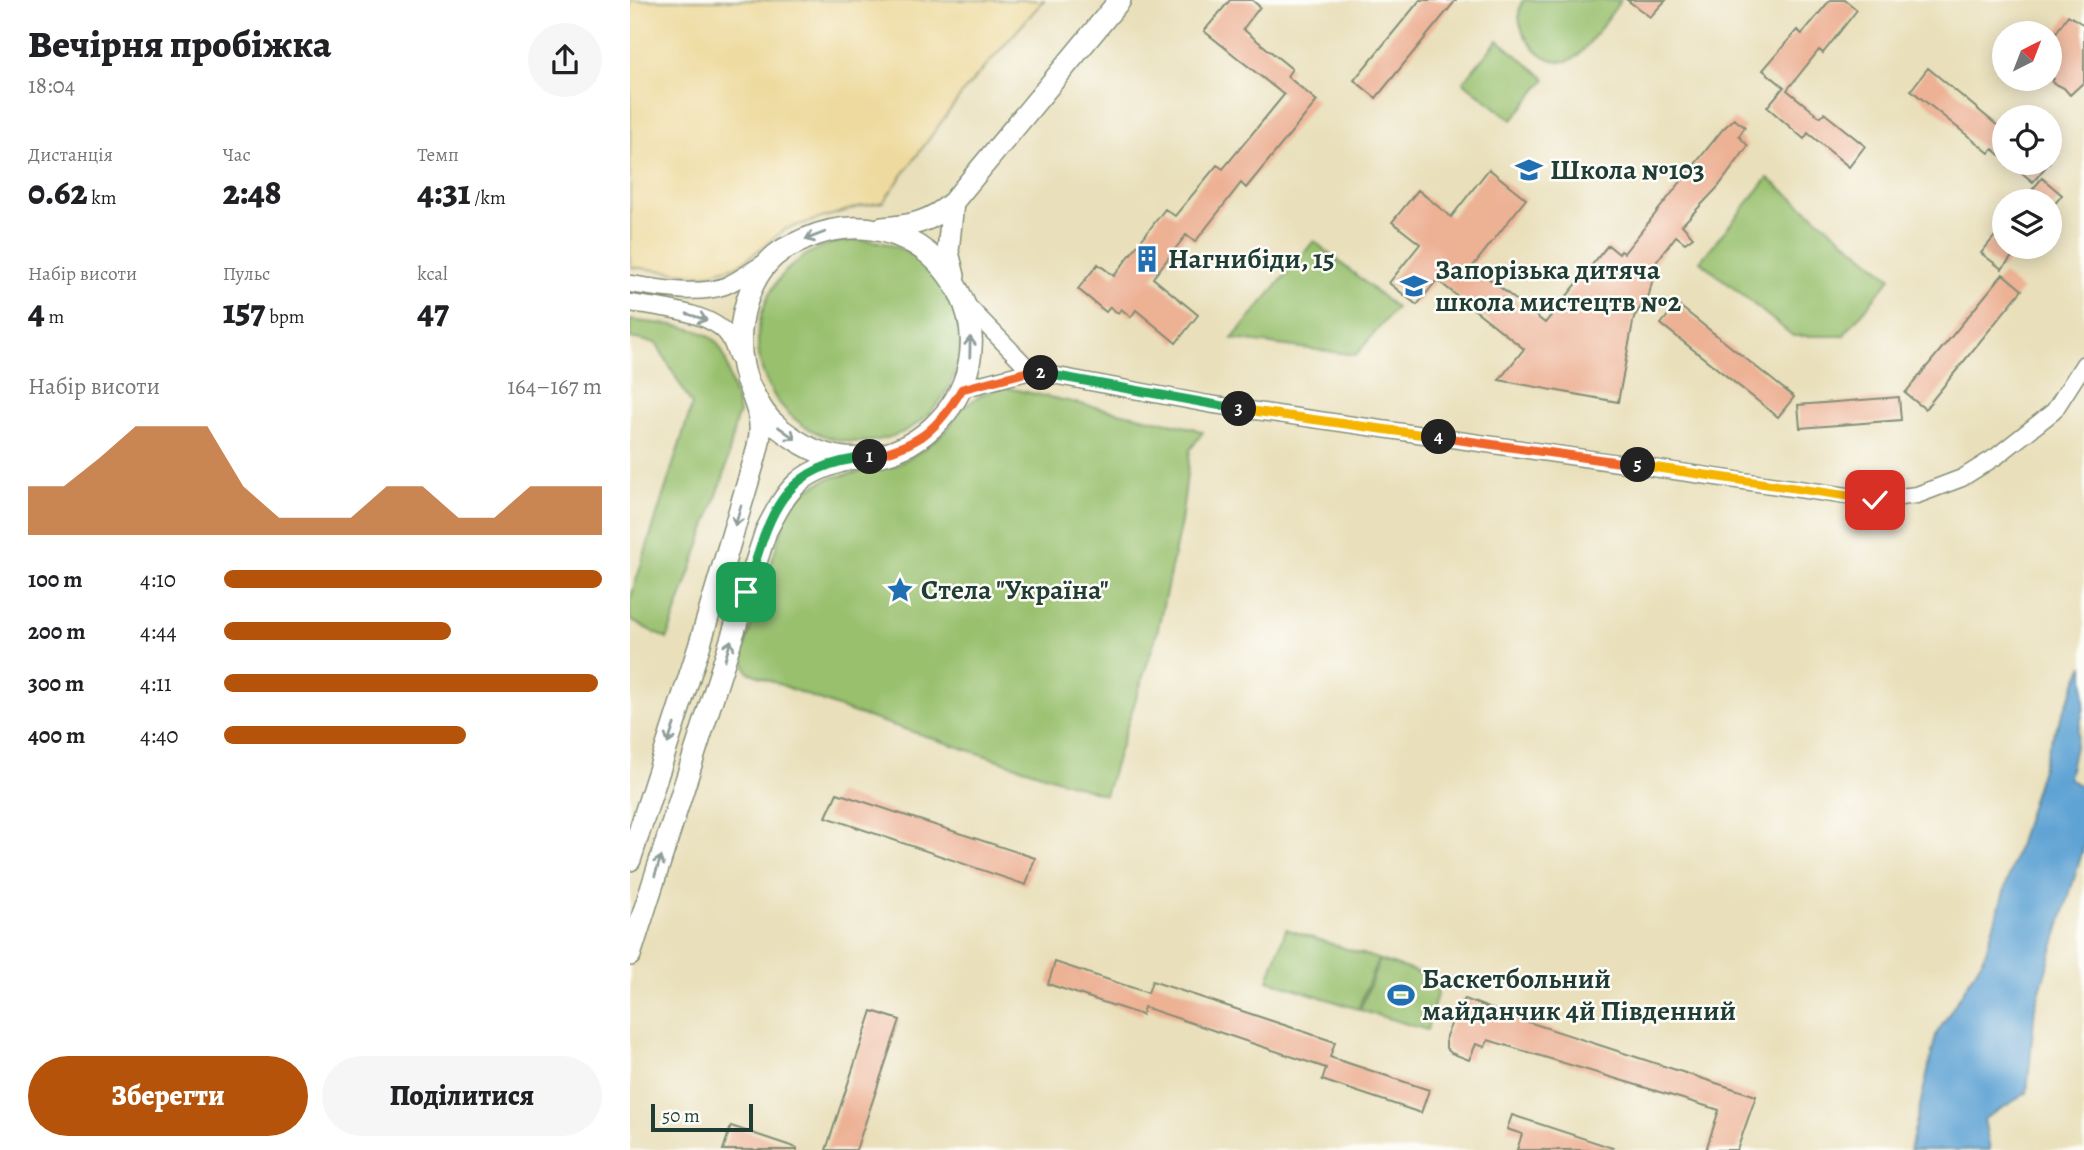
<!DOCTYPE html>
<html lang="uk">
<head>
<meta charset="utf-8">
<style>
  :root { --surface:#fff; --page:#f6f6f6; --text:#202124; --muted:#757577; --accent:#b45309 }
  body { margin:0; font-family:Alegreya,serif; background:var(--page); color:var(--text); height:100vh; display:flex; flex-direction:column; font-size:26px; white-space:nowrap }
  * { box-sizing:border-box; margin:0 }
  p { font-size:23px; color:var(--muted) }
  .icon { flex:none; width:38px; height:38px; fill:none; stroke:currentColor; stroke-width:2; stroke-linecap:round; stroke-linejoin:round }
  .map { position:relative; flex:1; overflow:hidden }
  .sheet { display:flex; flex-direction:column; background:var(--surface); width:630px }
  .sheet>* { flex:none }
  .needle { width:46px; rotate:42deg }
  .controls { position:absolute; left:1362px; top:21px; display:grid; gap:14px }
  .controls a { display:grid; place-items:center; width:70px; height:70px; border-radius:50%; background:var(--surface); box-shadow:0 4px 18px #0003; font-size:35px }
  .scale { position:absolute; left:21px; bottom:18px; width:102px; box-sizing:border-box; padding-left:7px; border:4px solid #1f3d34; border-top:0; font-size:19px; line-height:24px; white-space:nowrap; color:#1f3d34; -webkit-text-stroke:5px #fdfcf7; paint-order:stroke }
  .pin { position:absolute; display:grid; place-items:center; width:60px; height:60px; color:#fff; margin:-30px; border-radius:14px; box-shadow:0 4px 10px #0006 }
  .km { position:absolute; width:35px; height:35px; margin:-18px; border-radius:50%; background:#222; color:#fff; font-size:19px; line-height:35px; text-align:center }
  .round { display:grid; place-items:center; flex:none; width:74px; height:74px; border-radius:37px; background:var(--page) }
  .head { display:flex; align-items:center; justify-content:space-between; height:119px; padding:0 28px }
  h1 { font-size:38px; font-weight:800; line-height:52px }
  .figures { display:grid; grid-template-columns:repeat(3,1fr); gap:10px; height:119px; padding:7px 28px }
  .figures div { display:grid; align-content:center }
  .figures b { font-size:35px; font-weight:800 }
  .figures small { font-size:19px; font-weight:400 }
  .figures p { font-size:19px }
  .chart { height:196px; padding:14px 28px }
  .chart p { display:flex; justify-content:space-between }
  .chart svg { width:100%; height:126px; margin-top:7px; fill:var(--accent); opacity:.7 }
  .primary-button { display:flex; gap:14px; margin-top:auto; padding:14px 28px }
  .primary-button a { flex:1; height:80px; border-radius:42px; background:var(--accent); color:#fff; font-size:28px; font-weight:800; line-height:80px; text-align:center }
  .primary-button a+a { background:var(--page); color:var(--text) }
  ul { padding:0 28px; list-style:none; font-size:23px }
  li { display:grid; grid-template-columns:112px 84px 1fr; align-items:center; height:52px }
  li i { height:18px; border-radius:9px; background:var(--accent) }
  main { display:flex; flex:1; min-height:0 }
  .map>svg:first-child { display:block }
  .green { fill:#98c06d; stroke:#5c7e50; stroke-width:2 }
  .sand { fill:#eeda9e; stroke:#868c69; stroke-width:2 }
  .water { fill:#5fa3d4; stroke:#3f7084; stroke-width:2 }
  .building { fill:#edb194 }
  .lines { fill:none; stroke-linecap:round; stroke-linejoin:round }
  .minor-casing { stroke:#848e77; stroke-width:19 }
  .tertiary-casing { stroke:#848e77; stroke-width:24 }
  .minor { stroke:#fff; stroke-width:16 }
  .tertiary { stroke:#fff; stroke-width:21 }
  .oneway { stroke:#8f9e9a }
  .split-1-casing { stroke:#fff; stroke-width:14 }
  .split-2-casing { stroke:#fff; stroke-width:14 }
  .split-3-casing { stroke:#fff; stroke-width:14 }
  .split-4-casing { stroke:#fff; stroke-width:14 }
  .split-5-casing { stroke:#fff; stroke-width:14 }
  .split-6-casing { stroke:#fff; stroke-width:14 }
  .split-1 { stroke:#22a559; stroke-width:9 }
  .split-2 { stroke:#f0652b; stroke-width:9 }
  .split-3 { stroke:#22a559; stroke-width:9 }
  .split-4 { stroke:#f5b400; stroke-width:9 }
  .split-5 { stroke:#f0652b; stroke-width:9 }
  .split-6 { stroke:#f5b400; stroke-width:9 }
  .labels { text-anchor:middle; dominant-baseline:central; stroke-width:5; stroke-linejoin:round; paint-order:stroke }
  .poi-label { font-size:28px; font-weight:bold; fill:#1f3d34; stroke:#fdfcf7; text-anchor:start }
</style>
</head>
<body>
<main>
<section class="sheet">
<div class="head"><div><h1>Вечірня пробіжка</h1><p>18:04</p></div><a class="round"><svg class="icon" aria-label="share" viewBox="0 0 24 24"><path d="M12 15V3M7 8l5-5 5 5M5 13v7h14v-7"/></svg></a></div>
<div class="figures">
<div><p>Дистанція</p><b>0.62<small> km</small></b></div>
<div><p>Час</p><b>2:48</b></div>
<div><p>Темп</p><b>4:31<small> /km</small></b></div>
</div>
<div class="figures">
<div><p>Набір висоти</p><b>4<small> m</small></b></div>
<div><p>Пульс</p><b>157<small> bpm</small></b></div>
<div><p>kcal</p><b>47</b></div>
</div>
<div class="chart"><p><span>Набір висоти</span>164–167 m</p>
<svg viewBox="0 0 160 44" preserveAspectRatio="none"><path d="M0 44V27L10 27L20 17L30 6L40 6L50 6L60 27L70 38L80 38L90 38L100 27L110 27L120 38L130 38L140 27L150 27L160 27V44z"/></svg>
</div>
<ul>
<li><b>100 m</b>4:10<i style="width:100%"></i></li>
<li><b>200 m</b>4:44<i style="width:60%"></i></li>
<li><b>300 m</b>4:11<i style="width:99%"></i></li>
<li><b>400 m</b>4:40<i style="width:64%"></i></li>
</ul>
<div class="primary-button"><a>Зберегти</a><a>Поділитися</a></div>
</section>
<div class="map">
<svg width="1454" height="1150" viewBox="0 0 1454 1150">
  <rect width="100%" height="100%" fill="#fdfcf7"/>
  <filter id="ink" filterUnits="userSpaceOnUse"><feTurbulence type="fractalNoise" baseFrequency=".0143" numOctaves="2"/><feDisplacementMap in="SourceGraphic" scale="14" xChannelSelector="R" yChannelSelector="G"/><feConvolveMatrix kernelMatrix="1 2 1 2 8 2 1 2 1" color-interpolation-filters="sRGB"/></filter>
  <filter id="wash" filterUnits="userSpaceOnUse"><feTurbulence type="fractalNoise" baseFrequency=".00686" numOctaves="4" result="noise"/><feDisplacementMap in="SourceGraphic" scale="28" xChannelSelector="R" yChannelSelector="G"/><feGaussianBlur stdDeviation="1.57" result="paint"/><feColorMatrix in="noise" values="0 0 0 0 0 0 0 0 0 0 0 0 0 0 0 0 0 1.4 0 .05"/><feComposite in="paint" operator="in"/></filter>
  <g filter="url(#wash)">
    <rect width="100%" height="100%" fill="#e9dfba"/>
    <!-- green -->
    <path class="green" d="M893,0h98c-9,12 -34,49 -45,57 -28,19 -70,-28 -53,-57z
      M868,40l48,39 -34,41 -49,-38z
      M1138,178l123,100 -48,58h-50l-93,-75z
      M128 341a101 101 0 1 1 202 0a101 101 0 1 1-202 0Z
      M684,241l82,67 -40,47 -124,-16z
      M0,320c24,4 72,4 87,23 9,11 10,23 13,36 3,13 8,23 9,36l-3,5 -11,52 -58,167 -37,-19v-20l62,-195 -36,-62 -26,-5z
      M373,387l189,41 11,4 -13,18 -9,72 -24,111 -52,162 -265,-87 -92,-36 -6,-17 47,-148 15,-16 25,-13 67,-13 27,-15 24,-20 14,-21 20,-14z
      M656,929l92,30 -20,50 -90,-29z
      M750,960l61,20 -14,50 -67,-20z"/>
    <!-- sand -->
    <path class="sand" d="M0,0h414l-80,91 -81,111 -22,4 -75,23 -47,36 -36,10 -73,-8z"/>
    <!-- water -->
    <path class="water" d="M1454,665v41l-16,72 16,10v58l-49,161 -8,86 -43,26 6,31h-80l26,-115 48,-78 66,-215z"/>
    <g id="blocks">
      <!-- building -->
      <path class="building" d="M600,0h22l8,7 -17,22 49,40 -5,7 30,25 -71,87 -5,-5 -46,59 -9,-7 -33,43 45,37 -22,28 -40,-33 -5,7 -10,-8 -3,4 -8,-6 -4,5 -28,-23 20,-25 16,12 51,-67 10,7 42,-51 6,4 61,-74 -80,-64z
        M790,0h36l-80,98 -22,-18z
        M997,0h39l-16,17z
        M1200,0h15l12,10 -34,43 -4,-3 -32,40 33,27 4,-4 41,33 -16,21 -41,-34 -4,6 -37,-32 17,-20 -21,-17 34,-40 5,4z
        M1438,15l16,10v57l-14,13 -6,-7 -12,-6 2,-3 -5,-3v-33z
        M1298,68l76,63v27l-11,-9 -4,4 -78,-63z
        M1104,119l11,8 -6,9 9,10 -30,41 -36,38 11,12 -8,6 -9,-7 -28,37 5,4 -4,18 -15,22 -16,85 -119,-22 25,-31 -87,-69 -20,25 -28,-22 31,-39 -28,-22 26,-32 33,27 38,-48 37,30 -53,67 72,57 63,-78 11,9 2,-3 3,2 99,-124z
        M1380,163h39l-16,19z
        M1412,178l20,17 -13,16v-10h-26z
        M1374,225v22h16l-18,22 -21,-16z
        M1373,274l19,16 -97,119 -20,-16z
        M1047,304l117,93 -16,20 -117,-93z
        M1269,397l2,23 -101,8 -2,-23z
        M207,793l198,65 -9,27 -200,-68z
        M425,962l93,31 4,-12 183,61 -5,15 99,33 -8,23 -99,-33 4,-12 -182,-61 -2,8 -94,-31z
        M835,999l48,18 243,79 -19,54h-31l13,-40 -231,-70 -3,7 -9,-3 -7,16 -18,-7 -5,-5v-12l11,-26z
        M242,1011l28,9 -44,130h-30z
        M882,1115l101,33 -1,2h-95l5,-16 -15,-5z
        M101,1126l66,22v2h-74z"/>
    </g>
  </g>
  <g filter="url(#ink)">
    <use href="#blocks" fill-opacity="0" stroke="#848e77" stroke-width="2"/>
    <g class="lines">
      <defs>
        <path id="minor" d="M0,284c29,4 67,12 95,2 14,-6 27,-16 39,-23
          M333,301l68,70
          M0,303c27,4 84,9 99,34 4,6 6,15 9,21
          M332,389l69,-18 177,33 667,96 42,-5 45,-17 35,-22 57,-45 30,-47"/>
        <path id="tertiary" d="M323,202l-5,50 6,24
          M252,228c29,-2 49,-6 71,-26l167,-202
          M0,860l69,-213 56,-189c2,-8 5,-17 5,-26 2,-22 -13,-44 -17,-66 -8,-38 4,-92 38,-115 7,-5 16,-8 24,-12 34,-15 69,-15 102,1 23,11 40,30 52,52 51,100 -67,211 -163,148 -12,-8 -24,-16 -32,-28 -7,-10 -12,-22 -18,-32
          M0,955l136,-424c22,-43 32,-58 80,-71"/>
      </defs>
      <!-- minor casing -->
      <use href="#minor" class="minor-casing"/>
      <!-- tertiary casing -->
      <use href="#tertiary" class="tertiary-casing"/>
      <!-- minor -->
      <use href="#minor" class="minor"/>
      <!-- tertiary -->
      <use href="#tertiary" class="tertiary"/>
    </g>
    <!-- one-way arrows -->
    <defs><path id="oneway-shaft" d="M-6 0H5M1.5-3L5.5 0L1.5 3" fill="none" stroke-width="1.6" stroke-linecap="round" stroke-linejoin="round" transform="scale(1.75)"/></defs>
    <g class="oneway">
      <use href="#oneway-shaft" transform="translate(185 236) rotate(159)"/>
      <use href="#oneway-shaft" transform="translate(67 317) rotate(18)"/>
      <use href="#oneway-shaft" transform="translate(340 347) rotate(-89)"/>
      <use href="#oneway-shaft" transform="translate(157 433) rotate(36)"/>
      <use href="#oneway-shaft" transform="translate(108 516) rotate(106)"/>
      <use href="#oneway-shaft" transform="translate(98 650) rotate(-73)"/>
      <use href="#oneway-shaft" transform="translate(41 734) rotate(108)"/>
      <use href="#oneway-shaft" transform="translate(28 866) rotate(-72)"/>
    </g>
  </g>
  <g class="lines" filter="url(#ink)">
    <defs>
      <path id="split-1" d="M116,592c24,-76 32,-127 124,-135"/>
      <path id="split-2" d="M240,457c48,-12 66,-25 92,-68l69,-18 10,2"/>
      <path id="split-3" d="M411,373l198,36"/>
      <path id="split-4" d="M609,409l200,28"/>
      <path id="split-5" d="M809,437l199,28"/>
      <path id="split-6" d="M1008,465l237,35"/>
    </defs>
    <!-- split-1 casing -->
    <use href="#split-1" class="split-1-casing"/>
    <!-- split-2 casing -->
    <use href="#split-2" class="split-2-casing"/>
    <!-- split-3 casing -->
    <use href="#split-3" class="split-3-casing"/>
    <!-- split-4 casing -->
    <use href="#split-4" class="split-4-casing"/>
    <!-- split-5 casing -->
    <use href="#split-5" class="split-5-casing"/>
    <!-- split-6 casing -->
    <use href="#split-6" class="split-6-casing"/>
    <!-- split-1 -->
    <use href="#split-1" class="split-1"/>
    <!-- split-2 -->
    <use href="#split-2" class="split-2"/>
    <!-- split-3 -->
    <use href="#split-3" class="split-3"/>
    <!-- split-4 -->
    <use href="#split-4" class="split-4"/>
    <!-- split-5 -->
    <use href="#split-5" class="split-5"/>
    <!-- split-6 -->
    <use href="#split-6" class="split-6"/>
  </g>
  <!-- icons -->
  <defs>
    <symbol id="school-bare" viewBox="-9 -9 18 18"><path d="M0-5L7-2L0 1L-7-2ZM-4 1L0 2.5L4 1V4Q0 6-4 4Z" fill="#1f6fb2" stroke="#fdfcf7" stroke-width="2.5" paint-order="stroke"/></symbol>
    <symbol id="building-bare" viewBox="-9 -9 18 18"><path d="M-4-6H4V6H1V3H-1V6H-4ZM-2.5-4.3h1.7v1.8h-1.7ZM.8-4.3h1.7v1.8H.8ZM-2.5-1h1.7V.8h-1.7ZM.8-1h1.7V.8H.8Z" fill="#1f6fb2" stroke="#fdfcf7" stroke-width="2.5" paint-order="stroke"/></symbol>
    <symbol id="sight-bare" viewBox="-9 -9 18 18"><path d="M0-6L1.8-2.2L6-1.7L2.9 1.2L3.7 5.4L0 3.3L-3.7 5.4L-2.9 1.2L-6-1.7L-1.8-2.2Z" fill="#1f6fb2" stroke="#fdfcf7" stroke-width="2.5" paint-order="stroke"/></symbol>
    <symbol id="stadium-bare" viewBox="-9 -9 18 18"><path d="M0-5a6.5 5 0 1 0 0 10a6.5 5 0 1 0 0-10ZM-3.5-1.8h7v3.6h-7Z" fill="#1f6fb2" stroke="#fdfcf7" stroke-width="2.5" paint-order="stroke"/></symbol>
  </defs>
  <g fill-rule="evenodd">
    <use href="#school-bare" x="880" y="151" width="38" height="38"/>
    <use href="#building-bare" x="498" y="240" width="38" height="38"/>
    <use href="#school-bare" x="765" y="267" width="38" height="38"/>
    <use href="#sight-bare" x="251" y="571" width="38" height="38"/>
    <use href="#stadium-bare" x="752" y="976" width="38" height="38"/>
  </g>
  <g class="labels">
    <!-- poi labels -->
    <g class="poi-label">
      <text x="920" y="170">Школа №103</text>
      <text x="538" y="259">Нагнибіди, 15</text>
      <text x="805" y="270">Запорізька дитяча<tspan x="805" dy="32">школа мистецтв №2</tspan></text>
      <text x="291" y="590">Стела "Україна"</text>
      <text x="792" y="979">Баскетбольний<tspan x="792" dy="32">майданчик 4й Південний</tspan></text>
    </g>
  </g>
</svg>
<div class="controls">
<a><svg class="needle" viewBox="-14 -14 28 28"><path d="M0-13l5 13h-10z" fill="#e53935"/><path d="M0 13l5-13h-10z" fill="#757577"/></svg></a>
<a><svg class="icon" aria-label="locate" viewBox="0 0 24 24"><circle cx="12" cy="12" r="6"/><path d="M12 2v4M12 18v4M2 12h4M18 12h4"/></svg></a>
<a><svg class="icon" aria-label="layers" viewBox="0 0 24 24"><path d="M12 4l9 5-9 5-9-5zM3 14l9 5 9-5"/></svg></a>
</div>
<div class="scale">50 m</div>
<div class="pin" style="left:116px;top:592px;background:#1e9e55"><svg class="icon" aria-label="arrive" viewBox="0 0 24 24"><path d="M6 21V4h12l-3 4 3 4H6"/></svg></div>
<div class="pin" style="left:1245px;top:500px;background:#d93025"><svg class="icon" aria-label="check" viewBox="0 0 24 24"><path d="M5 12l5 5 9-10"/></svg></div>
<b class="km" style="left:240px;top:457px">1</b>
<b class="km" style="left:411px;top:373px">2</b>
<b class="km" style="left:609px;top:409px">3</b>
<b class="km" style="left:809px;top:437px">4</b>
<b class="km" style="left:1008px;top:465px">5</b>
</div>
</main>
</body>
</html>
